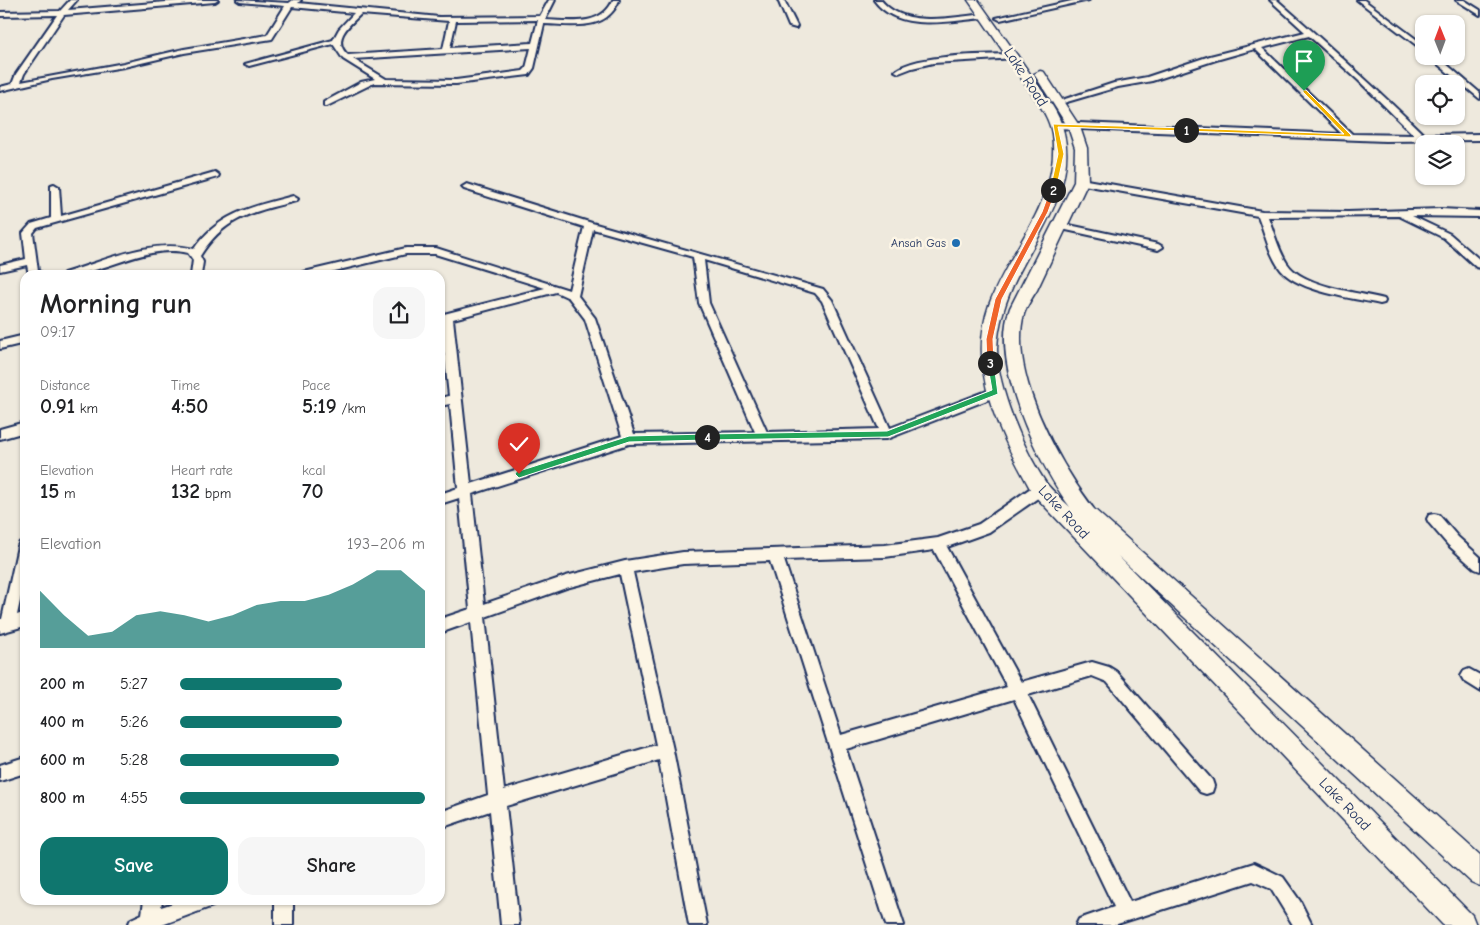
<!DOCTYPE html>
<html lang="en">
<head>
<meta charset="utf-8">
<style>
  :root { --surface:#fff; --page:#f6f6f6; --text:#202124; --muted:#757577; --accent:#0f766e }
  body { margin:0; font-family:"Comic Neue",sans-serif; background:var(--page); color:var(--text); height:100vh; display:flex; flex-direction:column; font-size:19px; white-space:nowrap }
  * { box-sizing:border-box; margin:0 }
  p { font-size:16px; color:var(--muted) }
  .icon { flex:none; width:28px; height:28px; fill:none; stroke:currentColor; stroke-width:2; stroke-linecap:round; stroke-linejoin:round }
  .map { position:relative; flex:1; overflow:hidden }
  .drawer { position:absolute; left:20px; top:270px; width:425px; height:635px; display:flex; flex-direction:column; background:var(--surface); border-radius:15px; box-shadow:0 1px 4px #0004 }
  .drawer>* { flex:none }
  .needle { width:32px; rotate:359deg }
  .fabs { position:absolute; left:1415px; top:15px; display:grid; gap:10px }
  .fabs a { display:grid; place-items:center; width:50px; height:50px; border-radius:10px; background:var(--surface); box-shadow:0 1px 4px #0004; font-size:25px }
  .pin { position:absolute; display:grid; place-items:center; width:42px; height:42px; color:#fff; margin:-51px -21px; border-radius:50% 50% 50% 0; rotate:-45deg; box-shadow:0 0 5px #0007 }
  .pin .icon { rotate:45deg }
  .km { position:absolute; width:25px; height:25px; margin:-12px; border-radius:50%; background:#222; color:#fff; font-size:14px; line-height:25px; text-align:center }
  .round { display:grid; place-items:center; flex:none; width:52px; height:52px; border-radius:15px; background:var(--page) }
  .overview { display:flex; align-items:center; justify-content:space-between; height:85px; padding:0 20px }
  h1 { font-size:28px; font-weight:700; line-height:38px }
  .metrics { display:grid; grid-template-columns:repeat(3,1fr); gap:8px; height:85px; padding:5px 20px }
  .metrics div { display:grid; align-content:center }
  .metrics b { font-size:21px; font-weight:700 }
  .metrics small { font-size:14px; font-weight:400 }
  .metrics p { font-size:14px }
  .chart { height:140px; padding:10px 20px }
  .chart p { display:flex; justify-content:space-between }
  .chart svg { width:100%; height:90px; margin-top:5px; fill:var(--accent); opacity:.7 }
  .cta { display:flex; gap:10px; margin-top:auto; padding:10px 20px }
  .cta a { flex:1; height:58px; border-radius:15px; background:var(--accent); color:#fff; font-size:20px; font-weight:700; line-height:58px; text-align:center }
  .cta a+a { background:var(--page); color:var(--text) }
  ul { padding:0 20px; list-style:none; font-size:16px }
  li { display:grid; grid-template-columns:80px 60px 1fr; align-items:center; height:38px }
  li i { height:12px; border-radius:6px; background:var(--accent) }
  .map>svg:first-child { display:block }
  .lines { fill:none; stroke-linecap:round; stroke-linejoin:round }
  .minor-casing { stroke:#1b2f5e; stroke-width:4 }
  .secondary-casing { stroke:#1b2f5e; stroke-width:3 }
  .minor { fill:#fcf5e5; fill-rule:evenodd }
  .secondary { fill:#fcf5e5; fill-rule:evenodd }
  .split-1 { fill:#f5b400; stroke:#fff }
  .split-2 { fill:#f5b400; stroke:#fff }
  .split-3 { fill:#f0652b; stroke:#fff }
  .split-4 { fill:#22a559; stroke:#fff }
  .split-5 { fill:#22a559; stroke:#fff }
  .poi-dot { fill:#1f6fb2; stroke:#fcf5e5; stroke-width:2 }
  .labels { text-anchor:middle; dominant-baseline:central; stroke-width:5; stroke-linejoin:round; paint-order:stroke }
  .far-poi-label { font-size:12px; fill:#1b2f5e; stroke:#fcf5e5; text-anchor:end }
  .street-label { font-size:15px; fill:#1b2f5e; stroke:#fcf5e5 }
</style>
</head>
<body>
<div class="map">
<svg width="1480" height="925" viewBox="0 0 1480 925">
  <rect width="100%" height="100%" fill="#eee9dd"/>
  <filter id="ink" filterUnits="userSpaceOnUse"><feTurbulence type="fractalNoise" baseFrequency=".02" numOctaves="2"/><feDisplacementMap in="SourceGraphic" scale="10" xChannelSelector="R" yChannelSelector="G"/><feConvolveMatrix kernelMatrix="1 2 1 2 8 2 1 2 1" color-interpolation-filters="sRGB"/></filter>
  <g filter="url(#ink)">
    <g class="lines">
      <defs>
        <path id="minor" d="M70,0h7l-9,10 123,-10h27l-3,2 -151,13 -40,59 -3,8 103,-19 60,-14 83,-14 18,-29 -45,-4 -3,-2 52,3 4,-3h8l-3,3 141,14 101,-1 9,-16h6l-10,20c24,1 57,7 68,-20h6c-12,32 -47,25 -75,24l-10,44 -5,7 -73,9 -82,-1 -47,23h-3v-4l37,-20 14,-3 -32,-20 -10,-15 -84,22 -4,-2 88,-24 6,-11 15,-16 -62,-6 -20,32 -88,14 -60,14 -72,12 -52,12v-4l12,-3 4,-10 41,-59 -57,1v-4l60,-1zM361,14l88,7 -6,28 -95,6c-17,-15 1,-30 13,-41zM538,20l-6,23 -82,5 6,-27zM531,48l-5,20 -3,3 -67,9 -70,-1 -33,-20z
          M778,0h6l13,26 -1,2 -7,-2z
          M874,0h7c23,29 71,17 103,14l4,2 -4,2c-36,3 -86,15 -110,-18z
          M1076,0h13l-89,20 -4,-2z
          M1270,0h7c50,44 99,88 147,135l56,-1v6l-95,1 -330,-13 -4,-3 4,-3 287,12 -87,-85 -39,11 -64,21 -34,6 -58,17 -4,-2 58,-19 33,-6 63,-21 95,-24zM1309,36l49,44 56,55 -62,-1 -90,-86z
          M1357,0h7l60,45v6z
          M1456,0h8l16,10v5z
          M1013,54l4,2 -1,2 -83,5 -21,5 -13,5 -4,-2c20,-17 90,-16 118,-17z
          M1428,56h9l43,37v6z
          M215,172l4,3 -1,2 -181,51 -4,5 5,38 8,4h-17l-2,-10 -27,6v-6l26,-6 -3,-26 8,-9 20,-6v-33l3,-1 5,3 2,29z
          M1081,179l181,32 86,1 93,-3 39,2v6l-68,-1 38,18 30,26v8l-4,-1 -32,-29 -45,-22 -131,1c6,15 10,32 19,46 15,24 71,29 97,36l1,2 -1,2 -4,1c-27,-6 -81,-12 -99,-34 -12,-15 -16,-37 -23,-54l-180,-32 -2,-2z
          M467,184l125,39 231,66 9,11 58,128 102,-39h8l2,3 -2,3 -113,44 -258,5 -157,50 12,110 82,-28 59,-15 58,-9 202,-7 53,-7 41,-14 56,-39 5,-1 5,1 1,4 -1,4 -56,39 -42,15 74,135 71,-20 17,5 8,5 95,108 2,6 -2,6 -6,2 -6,-2 -93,-110 -15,-6 -64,19 102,207 124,-39 29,14 17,24 12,24h-19l-22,-36 -18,-8 -139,44h-38l3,-6 35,-12 -100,-208 -168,50 58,176h-18l-116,-364 -87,3 -50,8 40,178 34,175h-18l-30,-165 -153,46 13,119h-18l-11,-114 -50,17v-16l48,-17 -17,-173 -31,11v-14l30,-10 -11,-111 -19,6v-10l18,-6 -8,-84 -10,2v-8l9,-2 -9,-81 105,-27 -110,-34h-29l-88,21h-19l5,-3 102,-24h30l133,42 15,-63 -120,-38 -2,-2zM593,229l100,28 6,46 56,129 -121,2 -39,-116 -17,-22zM704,260l111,33 7,8 57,128 -112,3 -58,-129zM556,292l13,6 16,21 37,117 -151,48 -18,-165zM934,550l73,137 -166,48 -57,-175 101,-3zM620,574l36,171 -152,45 -19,-173 81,-29z
          M293,196l5,3 -2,2c-42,11 -71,15 -96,55l3,6 -2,13h-10l2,-15 -5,-7c-43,-10 -83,22 -125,22l1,-2c41,-12 87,-35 130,-24 24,-36 60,-43 99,-53z
          M1060,223l98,21 5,3 -5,3 -101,-22 -2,-2z
          M25,335v8l-25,6v-8z
          M25,422v10l-25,7v-10z
          M1434,514l5,1 19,22 22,20v14l-5,-2 -27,-24 -19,-22 -2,-4 2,-4z
          M25,540v38l-8,37 8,-3v14l-25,7v-14h2l16,-73 2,-4z
          M1469,669l11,6v16l-16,-10 -3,-5 3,-5z
          M25,757v16l-25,8v-16z
          M144,900h18l-1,7 21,-7h34l-3,6 -51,19h-34l3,-6 11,-5z
          M275,900h18v25h-18z"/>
        <path id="secondary" d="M968,0h10c19,27 38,53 57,81 11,16 25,32 29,52 12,53 -25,99 -47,144 -11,22 -19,47 -20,72 0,39 27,102 49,134 7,9 16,16 24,24 -32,-44 -81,-144 -60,-199l64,-126 1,-34 -7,-21 -34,-53 6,-3 4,1 36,55 7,21 1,34 -51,108c-5,8 -10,15 -13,24 -16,59 35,149 70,195l386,346v31l-9,-4 -353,-326 354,359 4,10h-33l-410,-431c-31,-57 -67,-122 -44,-189 10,-27 26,-52 40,-77 16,-29 28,-60 23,-94 -3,-19 -18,-37 -29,-53 -18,-27 -36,-54 -55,-81z"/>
      </defs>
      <!-- minor casing -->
      <use href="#minor" class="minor-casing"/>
      <!-- secondary casing -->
      <use href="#secondary" class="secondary-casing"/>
      <!-- minor -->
      <use href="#minor" class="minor"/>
      <!-- secondary -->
      <use href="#secondary" class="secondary"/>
    </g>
  </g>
  <!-- split-1 -->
  <path class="split-1" d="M1303,90h3l45,45v2l-165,-6 -3,-1 3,-2 158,6 -41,-42z"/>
  <!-- split-2 -->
  <path class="split-2" d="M1053,124l133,4 2,2 -2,1 -128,-4 6,27 -8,36 -3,2 -3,-2 8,-36z"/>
  <!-- split-3 -->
  <path class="split-3" d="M1053,189l3,1 -8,22 -46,87 -9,40 1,24 -7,2 -1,-26 9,-40 47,-87 8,-22z"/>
  <!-- split-4 -->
  <path class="split-4" d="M987,361l7,2 4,31 -110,43 -181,3 -4,-3 4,-3 180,-3 105,-41z"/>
  <!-- split-5 -->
  <path class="split-5" d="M707,434l4,3 -4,3 -78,2 -110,36 -4,-4 1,-2 113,-36z"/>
  <!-- markers -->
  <circle class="poi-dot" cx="956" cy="243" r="5"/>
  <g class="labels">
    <!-- far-poi labels -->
    <g class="far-poi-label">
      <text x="946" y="243">Ansah Gas</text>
    </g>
    <!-- street labels -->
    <g class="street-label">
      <text transform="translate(1026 77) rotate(57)">Lake Road</text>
      <text transform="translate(1064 512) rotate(47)">Lake Road</text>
      <text transform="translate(1345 804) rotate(46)">Lake Road</text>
    </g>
  </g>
</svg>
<div class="fabs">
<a><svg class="needle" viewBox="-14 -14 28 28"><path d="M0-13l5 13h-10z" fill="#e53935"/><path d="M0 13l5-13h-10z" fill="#757577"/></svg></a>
<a><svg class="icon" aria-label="locate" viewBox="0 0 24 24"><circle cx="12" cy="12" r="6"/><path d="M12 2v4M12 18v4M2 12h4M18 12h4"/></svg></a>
<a><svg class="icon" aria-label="layers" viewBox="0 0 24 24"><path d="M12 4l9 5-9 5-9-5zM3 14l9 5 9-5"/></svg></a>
</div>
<div class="pin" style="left:1304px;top:91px;background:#1e9e55"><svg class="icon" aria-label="arrive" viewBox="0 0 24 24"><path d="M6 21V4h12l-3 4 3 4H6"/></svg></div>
<div class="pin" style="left:519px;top:474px;background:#d93025"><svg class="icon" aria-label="check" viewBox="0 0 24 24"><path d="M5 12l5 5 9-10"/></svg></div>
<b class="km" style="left:1186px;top:130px">1</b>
<b class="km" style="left:1053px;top:190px">2</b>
<b class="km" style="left:990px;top:363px">3</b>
<b class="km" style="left:707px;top:437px">4</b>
<section class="drawer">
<div class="overview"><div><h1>Morning run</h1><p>09:17</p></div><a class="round"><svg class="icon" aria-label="share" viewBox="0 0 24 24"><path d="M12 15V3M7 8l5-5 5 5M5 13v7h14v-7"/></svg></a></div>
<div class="metrics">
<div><p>Distance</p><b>0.91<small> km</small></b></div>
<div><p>Time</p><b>4:50</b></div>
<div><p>Pace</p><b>5:19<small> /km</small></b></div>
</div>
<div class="metrics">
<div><p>Elevation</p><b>15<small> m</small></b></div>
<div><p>Heart rate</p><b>132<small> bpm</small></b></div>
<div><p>kcal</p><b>70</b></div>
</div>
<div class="chart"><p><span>Elevation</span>193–206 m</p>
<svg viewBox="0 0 160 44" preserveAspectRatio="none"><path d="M0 44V16L10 28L20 38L30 36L40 28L50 26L60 28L70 31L80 28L90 23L100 21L110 21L120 18L130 13L140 6L150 6L160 16V44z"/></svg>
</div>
<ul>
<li><b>200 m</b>5:27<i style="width:66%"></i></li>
<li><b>400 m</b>5:26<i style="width:66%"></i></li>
<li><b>600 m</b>5:28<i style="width:65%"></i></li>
<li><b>800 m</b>4:55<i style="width:100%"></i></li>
</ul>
<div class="cta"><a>Save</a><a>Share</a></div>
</section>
</div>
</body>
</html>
